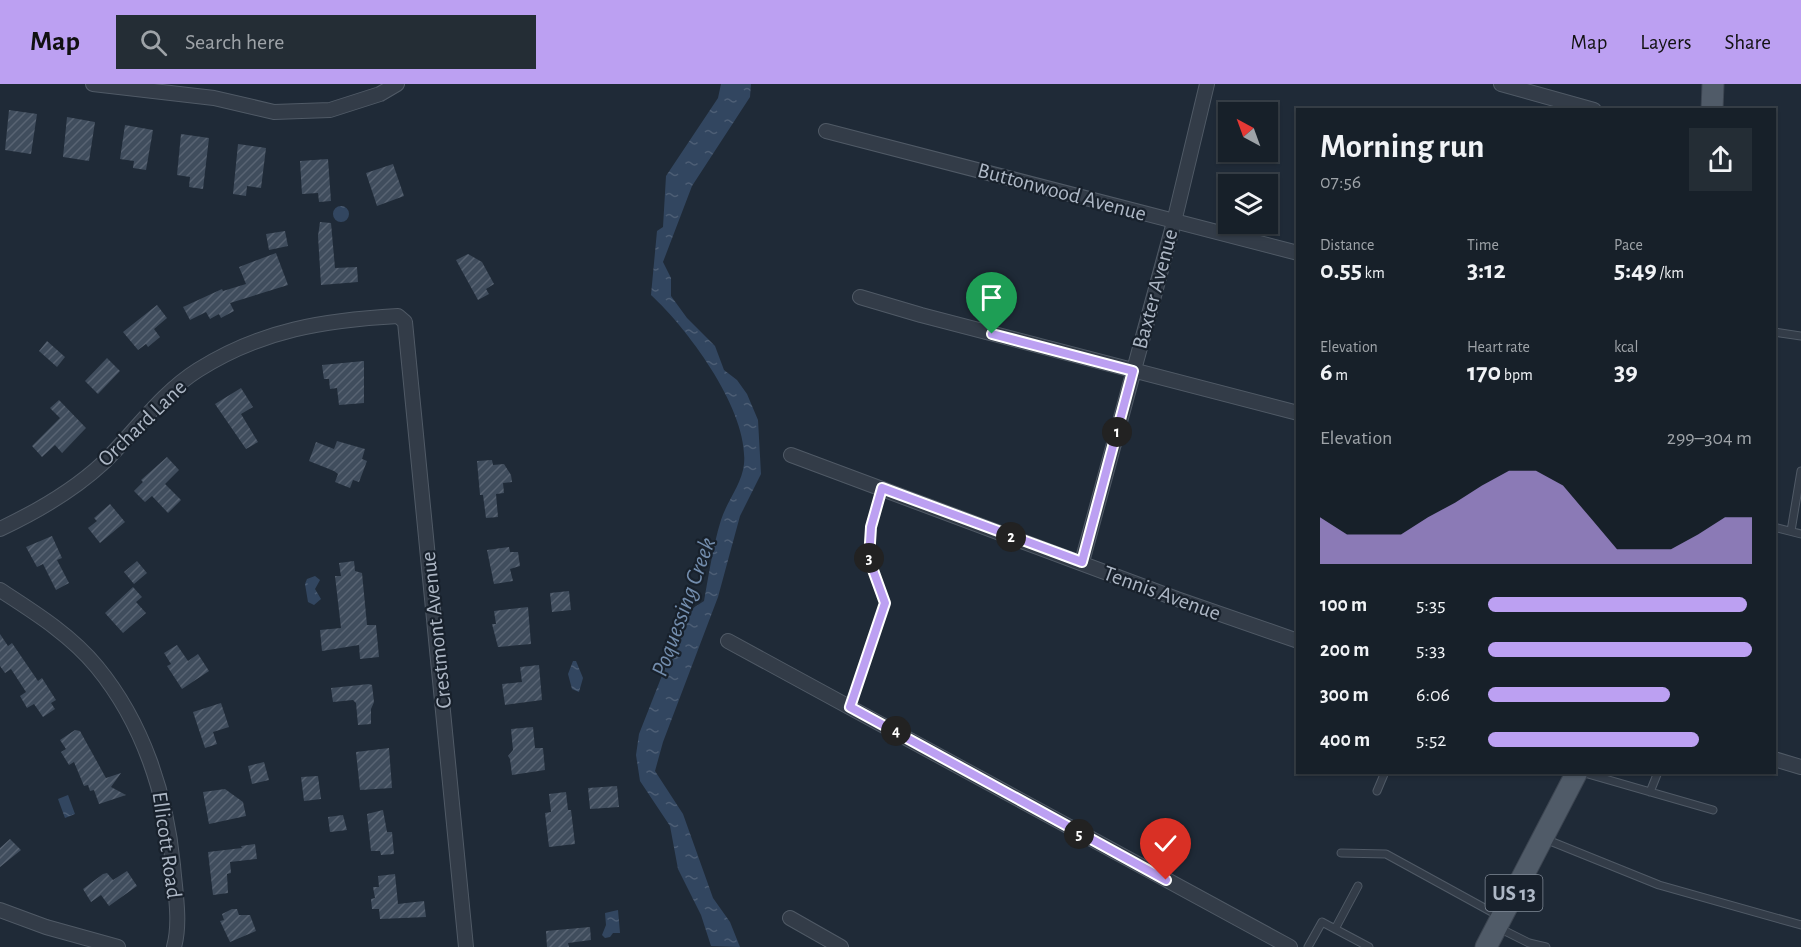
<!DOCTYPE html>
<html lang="en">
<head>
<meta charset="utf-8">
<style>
  :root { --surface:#172029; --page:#242d35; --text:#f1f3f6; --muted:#9ea3a8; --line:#363e46; --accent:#bca0f2 }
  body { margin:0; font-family:"Alegreya Sans",sans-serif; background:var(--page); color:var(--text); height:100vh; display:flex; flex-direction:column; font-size:22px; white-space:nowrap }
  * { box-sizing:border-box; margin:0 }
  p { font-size:20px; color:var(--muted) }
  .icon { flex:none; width:33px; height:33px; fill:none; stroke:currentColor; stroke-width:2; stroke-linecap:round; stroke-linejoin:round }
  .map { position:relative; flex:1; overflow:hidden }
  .side { position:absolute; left:1296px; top:24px; width:480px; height:666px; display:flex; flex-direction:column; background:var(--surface); border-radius:0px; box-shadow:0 2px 4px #0004,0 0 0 2px var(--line) }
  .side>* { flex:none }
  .needle { width:39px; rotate:319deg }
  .controls { position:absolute; left:1218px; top:18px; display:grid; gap:12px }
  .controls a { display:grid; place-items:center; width:60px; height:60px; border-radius:0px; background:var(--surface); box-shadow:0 2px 4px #0004,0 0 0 2px var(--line); font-size:30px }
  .pin { position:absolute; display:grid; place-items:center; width:51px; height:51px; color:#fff; margin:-62px -26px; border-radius:50% 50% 50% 0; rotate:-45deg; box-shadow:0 0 6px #0007 }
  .pin .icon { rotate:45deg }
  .km { position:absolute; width:30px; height:30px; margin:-15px; border-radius:50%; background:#222; color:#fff; font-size:16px; line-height:30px; text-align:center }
  .round { display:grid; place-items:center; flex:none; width:63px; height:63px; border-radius:0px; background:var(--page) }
  .head { display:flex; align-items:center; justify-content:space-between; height:102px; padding:0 24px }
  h1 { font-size:33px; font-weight:700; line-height:45px }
  .metrics { display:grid; grid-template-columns:repeat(3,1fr); gap:9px; height:102px; padding:6px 24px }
  .metrics div { display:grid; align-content:center }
  .metrics b { font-size:26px; font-weight:700 }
  .metrics small { font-size:16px; font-weight:400 }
  .metrics p { font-size:16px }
  .chart { height:168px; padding:12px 24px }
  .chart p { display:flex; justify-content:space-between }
  .chart svg { width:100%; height:108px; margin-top:6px; fill:var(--accent); opacity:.7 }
  ul { padding:0 24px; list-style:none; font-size:20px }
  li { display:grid; grid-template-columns:96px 72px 1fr; align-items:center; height:45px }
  li i { height:15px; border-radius:8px; background:var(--accent) }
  header { display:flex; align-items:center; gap:36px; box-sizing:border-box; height:84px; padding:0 30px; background:var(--accent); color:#111 }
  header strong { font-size:28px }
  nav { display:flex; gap:33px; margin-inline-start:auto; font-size:21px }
  .search { width:420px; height:54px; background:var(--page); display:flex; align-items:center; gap:15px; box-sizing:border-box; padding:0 21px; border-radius:0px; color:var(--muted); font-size:22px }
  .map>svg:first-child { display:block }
  .water { fill:url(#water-ripples) }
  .building { fill:url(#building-hatch) }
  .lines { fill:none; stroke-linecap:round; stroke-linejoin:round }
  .lane-casing { stroke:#505a66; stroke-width:9 }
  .street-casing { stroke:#505a66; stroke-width:16 }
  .primary-casing { stroke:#3c4551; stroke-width:23 }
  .lane { stroke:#333c48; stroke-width:7 }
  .street { stroke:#333c48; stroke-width:14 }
  .primary { stroke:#505b68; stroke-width:21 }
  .route-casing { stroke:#fff; stroke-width:12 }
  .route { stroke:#bca0f2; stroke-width:8 }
  .labels { text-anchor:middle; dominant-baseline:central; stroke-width:4.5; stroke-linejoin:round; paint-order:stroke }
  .shield { fill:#18212c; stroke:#808a97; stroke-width:1.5 }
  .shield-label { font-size:21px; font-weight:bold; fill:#adb7c5 }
  .street-label { font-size:22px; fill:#adb7c5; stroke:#18212c }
  .water-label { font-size:24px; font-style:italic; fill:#748eae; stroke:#18212c }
</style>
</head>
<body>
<header>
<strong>Map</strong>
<div class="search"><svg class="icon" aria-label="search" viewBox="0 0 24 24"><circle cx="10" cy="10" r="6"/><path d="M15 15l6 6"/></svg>Search here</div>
<nav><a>Map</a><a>Layers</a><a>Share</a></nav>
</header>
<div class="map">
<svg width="1801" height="863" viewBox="0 0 1801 863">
  <defs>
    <pattern id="water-ripples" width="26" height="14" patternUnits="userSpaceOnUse" patternTransform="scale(1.5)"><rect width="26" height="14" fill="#324660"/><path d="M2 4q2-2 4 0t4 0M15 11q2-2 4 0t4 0" fill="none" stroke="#4d5e75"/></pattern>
    <pattern id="building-hatch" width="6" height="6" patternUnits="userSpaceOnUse" patternTransform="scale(1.5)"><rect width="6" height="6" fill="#404d5d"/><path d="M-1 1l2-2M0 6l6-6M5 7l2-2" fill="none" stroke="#596473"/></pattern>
  </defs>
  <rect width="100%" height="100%" fill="#1f2a37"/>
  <!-- water -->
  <path class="water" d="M721,0h30l-1,13 -58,89 -29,76 8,16v18l16,22 28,28 9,24 13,10 10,14 11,26 3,54 -21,42 -22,81 -55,145 -8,29 28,43 30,84 17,24 10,25 -29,-1 -10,-31 -23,-46 -8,-43 -30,-45 -4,-26 3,-21 48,-122 17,-11c5,-27 9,-55 17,-81 6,-19 21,-36 23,-56 5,-53 -56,-135 -93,-169l6,-64 6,-4 3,-51 52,-78z
    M333 130a8 8 0 1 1 16 0a8 8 0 1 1-16 0Z
    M315,492l5,4 -5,9 6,10 -7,6 -6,-3 -3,-18 2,-5z
    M573,577h3l7,17 -4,14 -7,-3 -4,-15z
    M68,711l7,19 -10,4 -7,-19z
    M618,826l2,23h-7l-3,4 -5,1 -3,-3 4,-10 -1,-12z"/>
  <!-- building -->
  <path class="building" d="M9,26l28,4 -6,40 -26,-4z
    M67,33l28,5 -6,39 -26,-4z
    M125,41l28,5 -7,40 -13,-2 1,-7 -14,-2z
    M181,50l28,4 -6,51 -14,-2 1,-10 -13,-2z
    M238,60l28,4 -5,40 -14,-2 -1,10 -13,-2z
    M328,75l3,42 -12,1 -1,-9 -16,1 -2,-33z
    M393,80l11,32 -27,10 -11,-33z
    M320,138l11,1 4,45 22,-1 1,15 -37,3 -3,-49z
    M285,147l3,15 -19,4 -3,-16z
    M276,169l12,32 -58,18 4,8 -13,7 -2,-4 -9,5 -4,-7 -16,8 -7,-13 39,-18 1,2 23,-7 -7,-17z
    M468,170l14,8 12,22 -8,5 3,5 -11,6 -22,-40z
    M157,221l10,13 -13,11 6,8 -12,10 -2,-3 -8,6 -15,-18z
    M47,257l18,16 -8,10 -18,-16z
    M107,274l13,13 -22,23 -13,-13z
    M364,277v42l-25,2 -2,-17 -7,1 -1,-10h-5l-2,-14z
    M241,304l12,19 -12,7 17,28 -12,7 -31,-45z
    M59,316l27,28 -24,25 -7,-8 -13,12 -10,-11 28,-28 -10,-10z
    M337,357l28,8 -3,10 5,2 -8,21 -6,-2 -3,8 -15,-6 3,-8 -4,-3 -25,-10 7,-19 18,7z
    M167,373l12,13 -14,14 16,16 -13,13 -16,-17 -7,6 -11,-11 9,-9 -2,-2z
    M492,376l1,5 11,-1 7,11 1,7 -9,1 1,10 -8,1 2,23 -12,1 -3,-23h-3l-3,-34z
    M110,420l15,18 -25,21 -12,-15 9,-7 -3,-3z
    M52,452l10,22 -5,2 12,23 -13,7 -13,-26 -6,3 -11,-20z
    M509,463l1,5h8l2,14 -10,3 3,12 -19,3 -7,-34z
    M137,477l10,12 -13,11 -10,-12z
    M354,477l1,10 7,2 5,52h9l3,32 -19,2 -1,-14 -37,6 -2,-21 21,-2 -6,-52h6l-2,-13z
    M133,503l9,10 -6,5 10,11 -23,20 -18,-20z
    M569,507l2,19 -19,2 -2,-19z
    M528,523l3,37 -33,3 -6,-23h4l-2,-13z
    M0,550l8,12 4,-3 26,38 4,-3 14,22 -5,3 4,6 -12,8 -9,-13 -7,4 -7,-12 6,-4 -15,-23 -6,4 -5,-7z
    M177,561l11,16 10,-7 11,17 -27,18 -15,-23 4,-2 -7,-11z
    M539,581l3,35 -37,5 -3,-21 20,-2 -2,-15z
    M369,600l3,1 2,17 -3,7v15l-13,1 -2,-22 -3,-3 -20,2 -2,-14z
    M221,619l8,24 -16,5 4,12 -12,4 -12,-36z
    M533,643l2,21h8l2,22 -33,5 -2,-16 -2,-3 5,-6 -2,-21z
    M75,646l5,1 26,47 15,-5 -10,14 15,8 -27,9 -5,-14 -4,1 -2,-6 -4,1 -10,-24 -5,3 -8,-13 5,-3 -6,-9z
    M389,664l3,40 -32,2 -4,-38z
    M264,678l5,18 -17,4 -4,-18z
    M318,692l3,23 -17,2 -3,-24z
    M617,702l2,21 -29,2 -2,-21z
    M225,705l18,13 3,14 -37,8 -6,-32z
    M566,708l2,18h3l4,34 -26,3 -4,-34 6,-1 -2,-18z
    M383,726l4,22h5l2,22 -13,1 -1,-4h-9l-4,-37z
    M343,731l4,15 -17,2 -2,-15z
    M10,755l11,11 -21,17v-19z
    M255,760l2,15 -27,3 1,11 -4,1 1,19 -15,2 -5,-43 34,-4 -1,-2z
    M127,787l10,15 -28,20 -8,-11 -10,7 -8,-13 20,-15 4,-1 6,7z
    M395,790l3,30 26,-3 2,16 -46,2 -1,-10h-7l-1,-10 4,-1 -2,-11h6l-1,-11z
    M232,825h5l2,6h11l6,16 -26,11 -10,-21 4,-1 -2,-6z
    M590,843l1,13 -23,3 1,4h-22l-1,-16z"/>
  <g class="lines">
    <defs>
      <path id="lane" d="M1774,248l27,4
        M1774,443l27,7
        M1791,447l10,-60
        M850,623l35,-104 -16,-44 2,-32 11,-39
        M1581,688l132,38
        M1377,707l8,-19
        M1650,708l8,-20
        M1545,755l114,46 142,40
        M1341,769l45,1 113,62
        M1499,844l30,15 17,4
        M1335,845l23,-43
        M1308,863l14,-25 47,25"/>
      <path id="street" d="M93,0l121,14 60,14 56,-2 50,-16 17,-10
        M1501,0l93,26
        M826,47l472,122
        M860,213l61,18 377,98
        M791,371l386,144 121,42
        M0,445c38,-18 73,-38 103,-66 32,-31 57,-69 95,-93 63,-40 127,-50 200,-54l7,6 61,625
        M1082,478l92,-340 33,-138
        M0,506c34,22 71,45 97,77 46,56 69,127 76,198 2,26 8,57 1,82
        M728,557l562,306
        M1774,675l27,8
        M0,826l46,17 72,20
        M790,834l51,29"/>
      <path id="primary" d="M1712,26l1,-26
        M1486,863l91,-175"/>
    </defs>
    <!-- lane casing -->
    <use href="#lane" class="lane-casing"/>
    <!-- street casing -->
    <use href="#street" class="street-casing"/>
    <!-- primary casing -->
    <use href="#primary" class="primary-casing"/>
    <!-- lane -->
    <use href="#lane" class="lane"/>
    <!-- street -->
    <use href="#street" class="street"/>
    <!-- primary -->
    <use href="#primary" class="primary"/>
  </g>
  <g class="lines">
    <defs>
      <path id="route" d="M992,250l141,37 -51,191 -200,-74 -11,39 -2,32 16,44 -35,104 316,173"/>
    </defs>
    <!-- route casing -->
    <use href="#route" class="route-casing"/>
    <!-- route -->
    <use href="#route" class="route"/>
  </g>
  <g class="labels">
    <!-- shield labels -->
    <rect class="shield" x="1485.5" y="791" width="57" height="36" rx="4.5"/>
    <g class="shield-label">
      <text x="1514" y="809">US 13</text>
    </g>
    <!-- street labels -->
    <g class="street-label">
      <text transform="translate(1062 108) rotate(15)">Buttonwood Avenue</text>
      <text transform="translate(1155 205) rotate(-75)">Baxter Avenue</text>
      <text transform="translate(142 339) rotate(-44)">Orchard Lane</text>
      <text transform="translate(1162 509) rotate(20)">Tennis Avenue</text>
      <text transform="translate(436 546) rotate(-96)">Crestmont Avenue</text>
      <text transform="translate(167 761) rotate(82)">Ellicott Road</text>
    </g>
    <!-- water labels -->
    <g class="water-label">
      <text transform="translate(684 523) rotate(-70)">Poquessing Creek</text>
    </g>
  </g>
</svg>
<div class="controls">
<a><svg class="needle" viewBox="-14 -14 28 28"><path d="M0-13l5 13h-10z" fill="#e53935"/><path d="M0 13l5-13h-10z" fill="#9ea3a8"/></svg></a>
<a><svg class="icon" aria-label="layers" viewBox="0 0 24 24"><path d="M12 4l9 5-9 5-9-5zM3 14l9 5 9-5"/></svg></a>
</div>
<div class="pin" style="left:992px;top:250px;background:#1e9e55"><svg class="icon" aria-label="arrive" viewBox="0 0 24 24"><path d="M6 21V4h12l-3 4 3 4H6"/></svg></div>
<div class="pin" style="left:1166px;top:796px;background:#d93025"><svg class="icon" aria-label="check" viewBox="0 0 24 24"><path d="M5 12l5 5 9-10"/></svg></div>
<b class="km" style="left:1117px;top:348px">1</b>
<b class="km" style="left:1011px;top:453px">2</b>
<b class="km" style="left:869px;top:474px">3</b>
<b class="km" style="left:896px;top:647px">4</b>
<b class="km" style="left:1079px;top:750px">5</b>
<section class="side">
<div class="head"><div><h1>Morning run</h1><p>07:56</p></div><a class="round"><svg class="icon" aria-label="share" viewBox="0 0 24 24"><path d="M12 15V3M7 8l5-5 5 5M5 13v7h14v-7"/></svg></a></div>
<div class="metrics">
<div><p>Distance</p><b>0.55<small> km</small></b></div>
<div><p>Time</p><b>3:12</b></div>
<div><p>Pace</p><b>5:49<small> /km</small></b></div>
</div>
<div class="metrics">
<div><p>Elevation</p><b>6<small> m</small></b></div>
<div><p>Heart rate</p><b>170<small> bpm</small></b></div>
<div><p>kcal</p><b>39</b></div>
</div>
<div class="chart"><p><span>Elevation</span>299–304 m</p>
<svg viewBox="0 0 160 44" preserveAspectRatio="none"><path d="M0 44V25L10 32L20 32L30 32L40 25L50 19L60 12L70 6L80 6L90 12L100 25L110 38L120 38L130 38L140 32L150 25L160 25V44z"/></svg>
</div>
<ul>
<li><b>100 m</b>5:35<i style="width:98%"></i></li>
<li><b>200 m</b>5:33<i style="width:100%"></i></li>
<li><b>300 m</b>6:06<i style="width:69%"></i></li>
<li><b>400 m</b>5:52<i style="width:80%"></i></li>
</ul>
</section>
</div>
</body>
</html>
